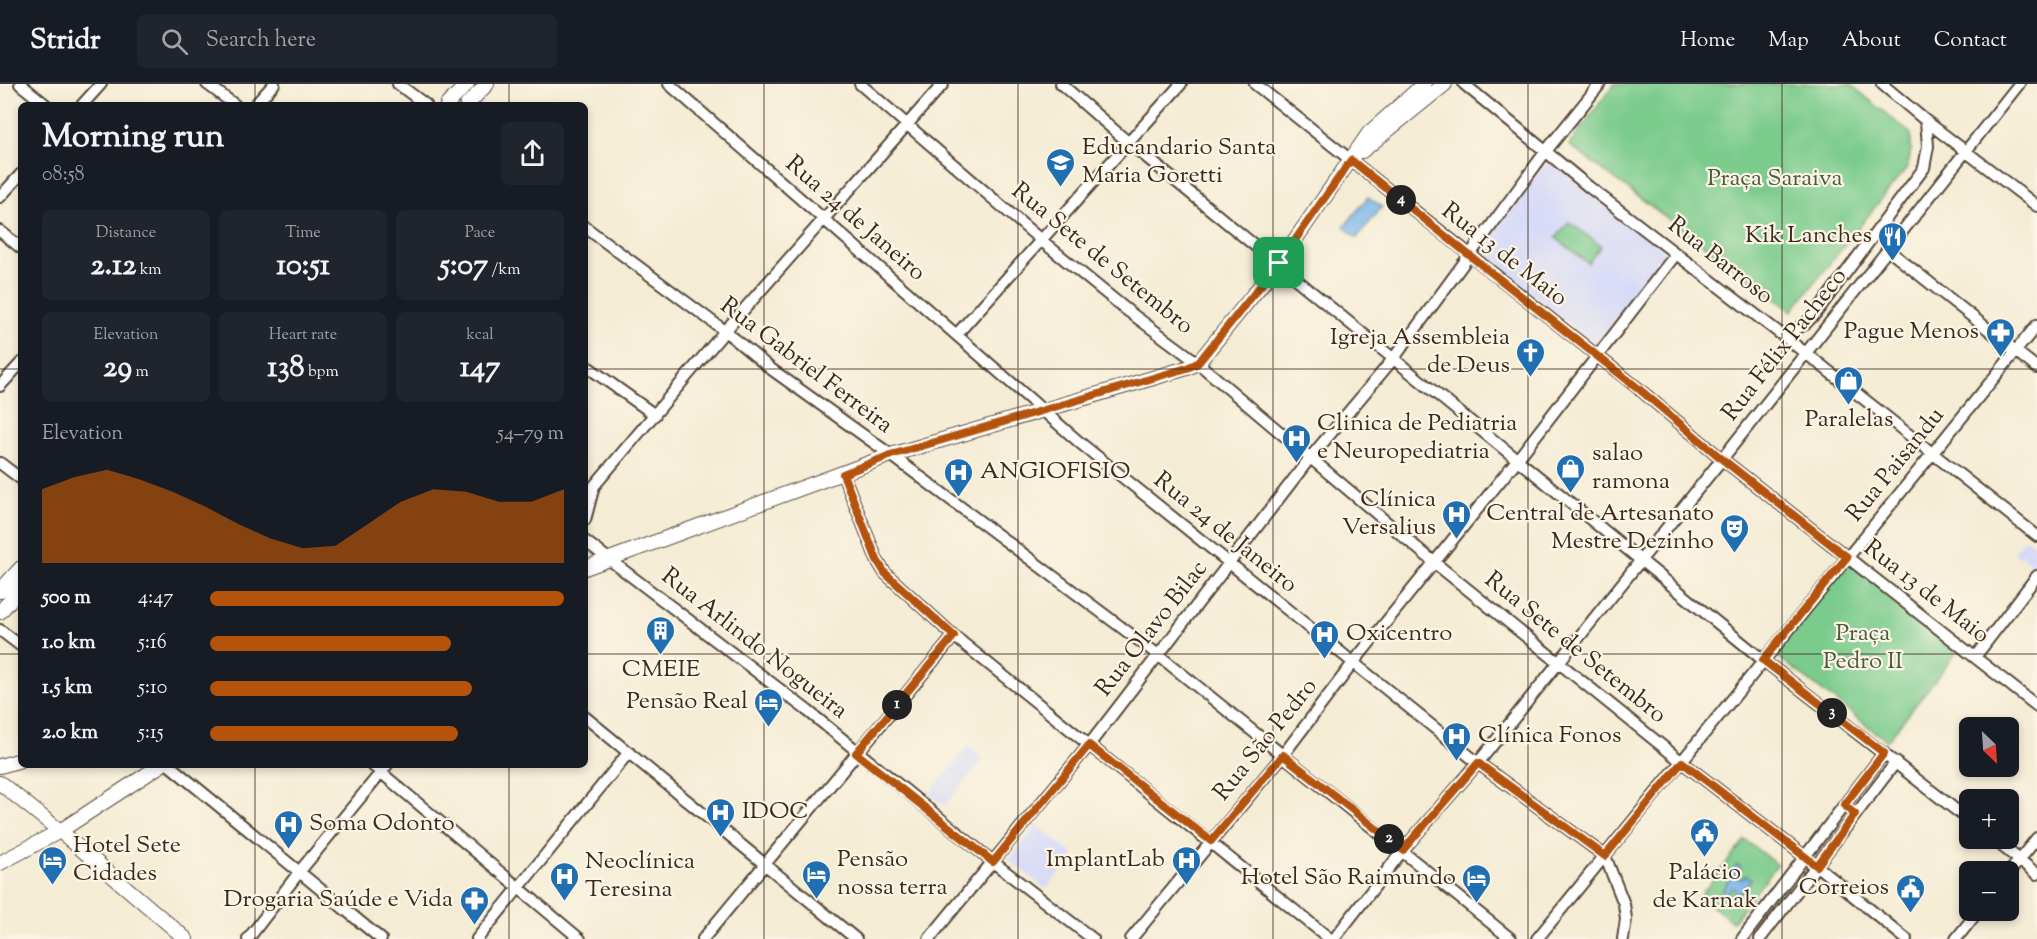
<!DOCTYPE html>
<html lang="en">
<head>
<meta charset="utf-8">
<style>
  :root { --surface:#171b24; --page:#20242c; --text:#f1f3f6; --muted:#9ea1a6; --line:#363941; --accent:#b45309 }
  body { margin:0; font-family:"Sorts Mill Goudy",serif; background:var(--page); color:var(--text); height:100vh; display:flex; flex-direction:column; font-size:22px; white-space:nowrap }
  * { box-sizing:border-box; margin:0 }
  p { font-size:20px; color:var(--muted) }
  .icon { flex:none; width:33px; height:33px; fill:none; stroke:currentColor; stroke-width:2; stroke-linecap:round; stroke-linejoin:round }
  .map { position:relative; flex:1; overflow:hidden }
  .panel { position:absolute; left:18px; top:18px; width:570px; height:666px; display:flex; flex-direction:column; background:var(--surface); border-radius:9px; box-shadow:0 3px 9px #0003 }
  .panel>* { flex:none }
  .needle { width:39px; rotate:155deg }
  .buttons { position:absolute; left:1959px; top:633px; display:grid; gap:12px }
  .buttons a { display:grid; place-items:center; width:60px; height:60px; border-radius:9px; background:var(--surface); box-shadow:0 3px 9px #0003; font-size:30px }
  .pin { position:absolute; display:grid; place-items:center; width:51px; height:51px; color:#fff; margin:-26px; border-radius:12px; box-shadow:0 3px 9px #0006 }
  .km { position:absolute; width:30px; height:30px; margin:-15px; border-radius:50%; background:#222; color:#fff; font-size:16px; line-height:30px; text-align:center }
  .round { display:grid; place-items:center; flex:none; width:63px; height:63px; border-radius:9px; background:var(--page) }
  .overview { display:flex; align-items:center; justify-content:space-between; height:102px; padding:0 24px }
  h1 { font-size:33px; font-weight:800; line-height:45px }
  .stats { display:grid; grid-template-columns:repeat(3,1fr); gap:9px; height:102px; padding:6px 24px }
  .stats div { display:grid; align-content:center; border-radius:9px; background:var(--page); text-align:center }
  .stats b { font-size:30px; font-weight:800 }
  .stats small { font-size:16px; font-weight:400 }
  .stats p { font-size:16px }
  .chart { height:168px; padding:12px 24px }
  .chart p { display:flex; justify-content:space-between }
  .chart svg { width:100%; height:108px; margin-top:6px; fill:var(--accent); opacity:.7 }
  ul { padding:0 24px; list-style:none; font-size:20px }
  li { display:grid; grid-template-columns:96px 72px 1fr; align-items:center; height:45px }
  li i { height:15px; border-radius:8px; background:var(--accent) }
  header { display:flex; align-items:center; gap:36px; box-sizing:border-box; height:84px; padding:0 30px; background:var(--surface); border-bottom:2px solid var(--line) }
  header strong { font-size:28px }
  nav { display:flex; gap:33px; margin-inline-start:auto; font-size:21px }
  .search { width:420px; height:54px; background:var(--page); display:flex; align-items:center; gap:15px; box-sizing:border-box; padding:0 21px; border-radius:9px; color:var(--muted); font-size:22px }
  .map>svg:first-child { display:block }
  .built { fill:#d3d8f9 }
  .green { fill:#7acb8c; stroke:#5a7a55; stroke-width:1.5 }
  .water { fill:#78b4ea; stroke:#5a6f84; stroke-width:1.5 }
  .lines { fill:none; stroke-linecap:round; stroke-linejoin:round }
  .minor-casing { stroke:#574739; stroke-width:14 }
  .major-casing { stroke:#574739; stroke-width:16 }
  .minor { stroke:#fff; stroke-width:10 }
  .major { stroke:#fff; stroke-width:14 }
  .route-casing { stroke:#fff; stroke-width:12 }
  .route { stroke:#b45309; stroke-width:8 }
  .grid { fill:none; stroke:#3b2a1e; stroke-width:1.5; stroke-opacity:0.55 }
  .labels { text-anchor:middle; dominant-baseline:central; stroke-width:4.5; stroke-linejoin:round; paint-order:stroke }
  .poi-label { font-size:24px; fill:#3b2a1e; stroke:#fcf5e5; text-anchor:start }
  .park-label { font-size:24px; fill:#4e5a3f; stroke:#fcf5e5 }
  .street-label { font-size:24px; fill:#3b2a1e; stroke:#fcf5e5 }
</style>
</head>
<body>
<header>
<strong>Stridr</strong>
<div class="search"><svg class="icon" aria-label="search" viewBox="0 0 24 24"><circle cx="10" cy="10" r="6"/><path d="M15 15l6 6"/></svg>Search here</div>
<nav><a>Home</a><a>Map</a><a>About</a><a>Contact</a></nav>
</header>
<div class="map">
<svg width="2037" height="855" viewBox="0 0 2037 855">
  <rect width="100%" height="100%" fill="#fcf5e5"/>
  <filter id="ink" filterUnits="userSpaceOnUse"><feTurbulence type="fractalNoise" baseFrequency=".0167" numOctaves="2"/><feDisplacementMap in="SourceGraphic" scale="12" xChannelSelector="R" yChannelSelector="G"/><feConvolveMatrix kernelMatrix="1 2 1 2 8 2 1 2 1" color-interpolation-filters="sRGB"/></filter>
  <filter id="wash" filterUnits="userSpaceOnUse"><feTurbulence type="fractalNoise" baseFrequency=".008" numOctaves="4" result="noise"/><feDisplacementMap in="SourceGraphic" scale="24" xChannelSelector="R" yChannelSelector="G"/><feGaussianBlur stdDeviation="1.35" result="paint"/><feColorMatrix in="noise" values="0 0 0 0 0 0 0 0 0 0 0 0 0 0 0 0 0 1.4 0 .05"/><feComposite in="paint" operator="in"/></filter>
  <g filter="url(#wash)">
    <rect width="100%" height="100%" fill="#f4ecd4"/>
    <!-- built -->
    <path class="built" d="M1549,75l117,93 -71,93 -116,-95z
      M2026,454l11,9v21l-15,-11 2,-5 -5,5 -6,-5z
      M968,662l16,13 -40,47 -15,-12z
      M1037,741l37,30 -28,34 -37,-29z"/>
    <!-- green -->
    <path class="green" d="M1614,0h236l61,50v16l-3,16 -116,145 -223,-166z
      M1569,138l32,24 -13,17 -32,-25z
      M1848,477l113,86 -74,94 -114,-88z
      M1745,756l32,25 -45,57 -32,-26z"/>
    <!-- water -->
    <path class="water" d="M1368,113l14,10 -25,31 -13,-11z
      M1739,781l2,3 -3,10 4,1 4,-4 5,4 -14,17 -3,-2 2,-4 -3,-3 -9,8 -3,-3 8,-11 -3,-2 10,-13z"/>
  </g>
  <g filter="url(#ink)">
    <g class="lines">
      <defs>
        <path id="minor" d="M20,0l26,21
          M207,0l28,21
          M398,0l28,21
          M669,0l410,358 399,321 127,93 19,48 2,15 -3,20
          M860,0l182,157 86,70 70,52 237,200 247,199 135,104 89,73
          M1061,0l68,59 634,517 207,161
          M1255,0l384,305 83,70 315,247
          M1464,0l125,103 223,171 225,178
          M1882,0l44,37 111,85
          M82,21l19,-21
          M255,21l19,-21
          M0,113l21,-23
          M585,143l140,104 46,38 120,86 266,199 354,285
          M0,147l21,17
          M1887,165l150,119
          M957,250l224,-250
          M1783,252l22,-12 10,-10 109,-146 4,-22 -2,-25
          M585,281l70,50
          M0,302l21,-23
          M0,379l21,16
          M843,390l34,86 8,13 69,63 376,303
          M585,436l9,-34 131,-155 218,-247
          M585,457l223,170 185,151 100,77
          M0,546l21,16
          M1975,573l62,-81
          M585,633l271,222
          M169,681l212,174
          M372,681l208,174
          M1992,754l45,36
          M2008,790l29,-36
          M248,855l52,-68 87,-106
          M477,855l152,-187
          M703,855l251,-303
          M929,855l160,-194 221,-287 84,-100 152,-207 54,-67
          M1131,855l152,-184 70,-92 164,-203 159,-206
          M1334,855l69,-89 75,-87 244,-304 297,-375
          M1537,855l500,-614
          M1742,855l142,-186
          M1760,855l136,-177
          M1956,855l23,-29"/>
        <path id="major" d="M447,21l20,-21
          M467,21l20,-21
          M1362,67l83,-67
          M585,484l306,-113 296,-87 11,-5 81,-100 90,-130 55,-49
          M0,507l21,-23
          M0,528l21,-24
          M0,682l21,-6
          M0,699l60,48 126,108
          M0,779l60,-32 101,-66"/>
      </defs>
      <!-- minor casing -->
      <use href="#minor" class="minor-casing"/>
      <!-- major casing -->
      <use href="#major" class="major-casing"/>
      <!-- minor -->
      <use href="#minor" class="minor"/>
      <!-- major -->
      <use href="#major" class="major"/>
    </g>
  </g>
  <g class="lines" filter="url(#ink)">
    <defs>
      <path id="route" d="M1351,76l118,95 170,134 83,70 125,98 -84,103 121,93 -40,52 11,9 -38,52 -135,-104 -77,94 -127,-93 -75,87 -120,-95 -72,86 -122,-96 -96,117 -137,-109 98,-117 -69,-63 -8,-13 -34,-86 48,-19 296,-87 11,-5 81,-100z"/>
    </defs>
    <!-- route casing -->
    <use href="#route" class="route-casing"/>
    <!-- route -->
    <use href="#route" class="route"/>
  </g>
  <!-- grid -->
  <path class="grid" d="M255,0v21M509,0v21M764,0v855M1018,0v855M1273,0v855M1528,0v855M1782,0v855M0,285h21M585,285h1452M0,570h21M585,570h1452M255,681v174M509,681v174"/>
  <!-- icons -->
  <defs>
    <symbol id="school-pin" viewBox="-11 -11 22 30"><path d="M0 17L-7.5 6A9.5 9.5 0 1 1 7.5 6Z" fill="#1f6fb2" stroke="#fcf5e5"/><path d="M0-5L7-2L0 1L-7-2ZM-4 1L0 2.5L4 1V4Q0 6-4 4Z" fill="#fff"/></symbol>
    <symbol id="restaurant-pin" viewBox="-11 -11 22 30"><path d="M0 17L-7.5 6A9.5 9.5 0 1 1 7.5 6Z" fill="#1f6fb2" stroke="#fcf5e5"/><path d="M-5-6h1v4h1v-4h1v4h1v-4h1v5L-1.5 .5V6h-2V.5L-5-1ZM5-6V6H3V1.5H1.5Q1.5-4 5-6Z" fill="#fff"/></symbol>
    <symbol id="pharmacy-pin" viewBox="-11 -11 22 30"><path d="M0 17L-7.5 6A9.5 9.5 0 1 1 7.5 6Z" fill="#1f6fb2" stroke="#fcf5e5"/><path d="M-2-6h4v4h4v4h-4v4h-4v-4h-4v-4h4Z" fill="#fff"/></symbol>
    <symbol id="church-pin" viewBox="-11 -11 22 30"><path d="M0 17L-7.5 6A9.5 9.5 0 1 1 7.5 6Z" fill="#1f6fb2" stroke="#fcf5e5"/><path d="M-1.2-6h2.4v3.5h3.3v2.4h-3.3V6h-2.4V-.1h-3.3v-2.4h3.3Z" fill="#fff"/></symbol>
    <symbol id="shop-pin" viewBox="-11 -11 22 30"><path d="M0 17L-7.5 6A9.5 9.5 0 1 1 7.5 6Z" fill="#1f6fb2" stroke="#fcf5e5"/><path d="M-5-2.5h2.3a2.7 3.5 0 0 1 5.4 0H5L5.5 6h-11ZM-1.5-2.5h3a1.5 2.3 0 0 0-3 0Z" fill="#fff"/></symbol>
    <symbol id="hospital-pin" viewBox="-11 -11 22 30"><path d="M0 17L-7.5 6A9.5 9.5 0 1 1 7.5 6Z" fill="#1f6fb2" stroke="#fcf5e5"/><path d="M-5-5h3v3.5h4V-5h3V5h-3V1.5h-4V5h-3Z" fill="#fff"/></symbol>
    <symbol id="theatre-pin" viewBox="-11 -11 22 30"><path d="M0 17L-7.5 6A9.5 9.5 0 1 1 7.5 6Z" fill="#1f6fb2" stroke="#fcf5e5"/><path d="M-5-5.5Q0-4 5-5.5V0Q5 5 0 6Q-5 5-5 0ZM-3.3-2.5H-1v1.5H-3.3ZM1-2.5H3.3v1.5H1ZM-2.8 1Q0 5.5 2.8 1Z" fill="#fff"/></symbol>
    <symbol id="building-pin" viewBox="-11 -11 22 30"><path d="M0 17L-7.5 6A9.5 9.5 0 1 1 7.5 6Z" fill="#1f6fb2" stroke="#fcf5e5"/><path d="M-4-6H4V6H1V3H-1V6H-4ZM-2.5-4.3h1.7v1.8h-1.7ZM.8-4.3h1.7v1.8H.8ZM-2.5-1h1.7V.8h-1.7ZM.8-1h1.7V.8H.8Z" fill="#fff"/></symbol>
    <symbol id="hotel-pin" viewBox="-11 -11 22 30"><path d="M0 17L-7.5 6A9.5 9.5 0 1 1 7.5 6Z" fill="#1f6fb2" stroke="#fcf5e5"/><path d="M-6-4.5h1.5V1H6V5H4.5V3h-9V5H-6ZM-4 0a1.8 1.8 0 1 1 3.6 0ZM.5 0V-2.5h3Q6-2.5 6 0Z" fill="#fff"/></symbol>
    <symbol id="civic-pin" viewBox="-11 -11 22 30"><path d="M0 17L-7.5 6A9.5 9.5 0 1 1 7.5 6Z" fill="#1f6fb2" stroke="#fcf5e5"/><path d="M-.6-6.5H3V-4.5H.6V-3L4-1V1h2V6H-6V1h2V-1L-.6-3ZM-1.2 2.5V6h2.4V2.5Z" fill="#fff"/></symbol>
  </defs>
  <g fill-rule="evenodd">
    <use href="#school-pin" x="1044" y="62" width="33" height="45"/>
    <use href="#restaurant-pin" x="1876" y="136" width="33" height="45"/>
    <use href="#pharmacy-pin" x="1984" y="232" width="33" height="45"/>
    <use href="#church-pin" x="1514" y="252" width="33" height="45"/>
    <use href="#shop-pin" x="1832" y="280" width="33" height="45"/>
    <use href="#hospital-pin" x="1280" y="338" width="33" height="45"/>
    <use href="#shop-pin" x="1554" y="368" width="33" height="45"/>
    <use href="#hospital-pin" x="942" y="372" width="33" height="45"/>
    <use href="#hospital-pin" x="1440" y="414" width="33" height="45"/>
    <use href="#theatre-pin" x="1718" y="428" width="33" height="45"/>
    <use href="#building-pin" x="644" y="530" width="33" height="45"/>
    <use href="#hospital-pin" x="1308" y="534" width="33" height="45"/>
    <use href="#hotel-pin" x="752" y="602" width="33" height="45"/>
    <use href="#hospital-pin" x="1440" y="636" width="33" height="45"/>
    <use href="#hospital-pin" x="704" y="712" width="33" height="45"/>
    <use href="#hospital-pin" x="272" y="724" width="33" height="45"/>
    <use href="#civic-pin" x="1688" y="732" width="33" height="45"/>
    <use href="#hotel-pin" x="36" y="760" width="33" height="45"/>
    <use href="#hospital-pin" x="1170" y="760" width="33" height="45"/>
    <use href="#hotel-pin" x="800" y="774" width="33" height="45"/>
    <use href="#hospital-pin" x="548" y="776" width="33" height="45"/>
    <use href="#hotel-pin" x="1460" y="778" width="33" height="45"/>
    <use href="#civic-pin" x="1894" y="788" width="33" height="45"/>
    <use href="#pharmacy-pin" x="458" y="800" width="33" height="45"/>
  </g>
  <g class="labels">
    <!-- poi labels -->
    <g class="poi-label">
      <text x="1082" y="64">Educandario Santa<tspan x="1082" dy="28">Maria Goretti</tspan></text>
      <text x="1872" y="152" text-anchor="end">Kik Lanches</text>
      <text x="1979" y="248" text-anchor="end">Pague Menos</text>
      <text x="1510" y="254" text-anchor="end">Igreja Assembleia<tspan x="1510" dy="28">de Deus</tspan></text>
      <text x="1849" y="336" text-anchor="middle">Paralelas</text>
      <text x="1317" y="340">Clinica de Pediatria<tspan x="1317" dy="28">e Neuropediatria</tspan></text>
      <text x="1592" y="370">salao<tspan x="1592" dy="28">ramona</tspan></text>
      <text x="980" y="388">ANGIOFISIO</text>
      <text x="1436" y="416" text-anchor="end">Clínica<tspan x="1436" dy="28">Versalius</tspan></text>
      <text x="1714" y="430" text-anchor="end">Central de Artesanato<tspan x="1714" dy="28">Mestre Dezinho</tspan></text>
      <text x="1346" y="550">Oxicentro</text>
      <text x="661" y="586" text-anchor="middle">CMEIE</text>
      <text x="748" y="618" text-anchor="end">Pensão Real</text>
      <text x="1478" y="652">Clínica Fonos</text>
      <text x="742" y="728">IDOC</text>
      <text x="309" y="740">Soma Odonto</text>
      <text x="73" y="762">Hotel Sete<tspan x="73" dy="28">Cidades</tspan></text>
      <text x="837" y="776">Pensão<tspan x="837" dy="28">nossa terra</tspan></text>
      <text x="1165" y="776" text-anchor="end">ImplantLab</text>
      <text x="585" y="778">Neoclínica<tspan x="585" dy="28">Teresina</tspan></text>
      <text x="1705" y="789" text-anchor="middle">Palácio<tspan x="1705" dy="28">de Karnak</tspan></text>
      <text x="1456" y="794" text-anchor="end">Hotel São Raimundo</text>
      <text x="1889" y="804" text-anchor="end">Correios</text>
      <text x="453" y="816" text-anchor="end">Drogaria Saúde e Vida</text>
    </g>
    <!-- park labels -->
    <g class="park-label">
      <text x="1775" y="95">Praça Saraiva</text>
      <text x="1863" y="550">Praça<tspan x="1863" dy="28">Pedro II</tspan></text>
    </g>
    <!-- street labels -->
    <g class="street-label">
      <text transform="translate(855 135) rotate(41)">Rua 24 de Janeiro</text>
      <text transform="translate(1504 171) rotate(38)">Rua 13 de Maio</text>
      <text transform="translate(1102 175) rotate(39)">Rua Sete de Setembro</text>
      <text transform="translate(1720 177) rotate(38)">Rua Barroso</text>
      <text transform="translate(1785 261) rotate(-52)">Rua Félix Pacheco</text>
      <text transform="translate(806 282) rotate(37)">Rua Gabriel Ferreira</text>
      <text transform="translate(1896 381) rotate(-51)">Rua Paisandu</text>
      <text transform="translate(1225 449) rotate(39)">Rua 24 de Janeiro</text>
      <text transform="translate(1926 508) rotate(38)">Rua 13 de Maio</text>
      <text transform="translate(1152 545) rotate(-52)">Rua Olavo Bilac</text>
      <text transform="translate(754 560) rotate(38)">Rua Arlindo Nogueira</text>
      <text transform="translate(1575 564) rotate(39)">Rua Sete de Setembro</text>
      <text transform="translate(1266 656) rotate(-51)">Rua São Pedro</text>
    </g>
  </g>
</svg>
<div class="buttons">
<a><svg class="needle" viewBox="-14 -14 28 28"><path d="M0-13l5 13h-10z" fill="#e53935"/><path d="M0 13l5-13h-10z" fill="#9ea1a6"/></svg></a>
<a>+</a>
<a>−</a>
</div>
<div class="pin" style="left:1279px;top:179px;background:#1e9e55"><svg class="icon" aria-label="arrive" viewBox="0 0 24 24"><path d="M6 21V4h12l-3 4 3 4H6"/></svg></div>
<b class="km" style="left:897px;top:621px">1</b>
<b class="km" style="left:1389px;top:755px">2</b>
<b class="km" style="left:1832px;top:629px">3</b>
<b class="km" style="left:1401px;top:116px">4</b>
<section class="panel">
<div class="overview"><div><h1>Morning run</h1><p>08:58</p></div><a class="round"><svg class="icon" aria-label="share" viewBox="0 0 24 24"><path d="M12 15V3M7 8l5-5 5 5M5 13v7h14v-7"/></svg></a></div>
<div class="stats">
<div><p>Distance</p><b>2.12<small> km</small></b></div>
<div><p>Time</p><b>10:51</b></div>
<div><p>Pace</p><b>5:07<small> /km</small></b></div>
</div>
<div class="stats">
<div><p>Elevation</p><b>29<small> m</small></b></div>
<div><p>Heart rate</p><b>138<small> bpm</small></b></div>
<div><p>kcal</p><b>147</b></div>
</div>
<div class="chart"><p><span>Elevation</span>54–79 m</p>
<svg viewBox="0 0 160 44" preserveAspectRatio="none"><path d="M0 44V14L10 9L20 6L30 10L40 15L50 21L60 28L70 34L80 38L90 37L100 28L110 19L120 14L130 15L140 19L150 19L160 14V44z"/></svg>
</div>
<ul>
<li><b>500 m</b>4:47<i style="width:100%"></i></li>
<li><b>1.0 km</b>5:16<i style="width:68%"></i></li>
<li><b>1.5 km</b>5:10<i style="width:74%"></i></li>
<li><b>2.0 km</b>5:15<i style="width:70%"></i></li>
</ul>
</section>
</div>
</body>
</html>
